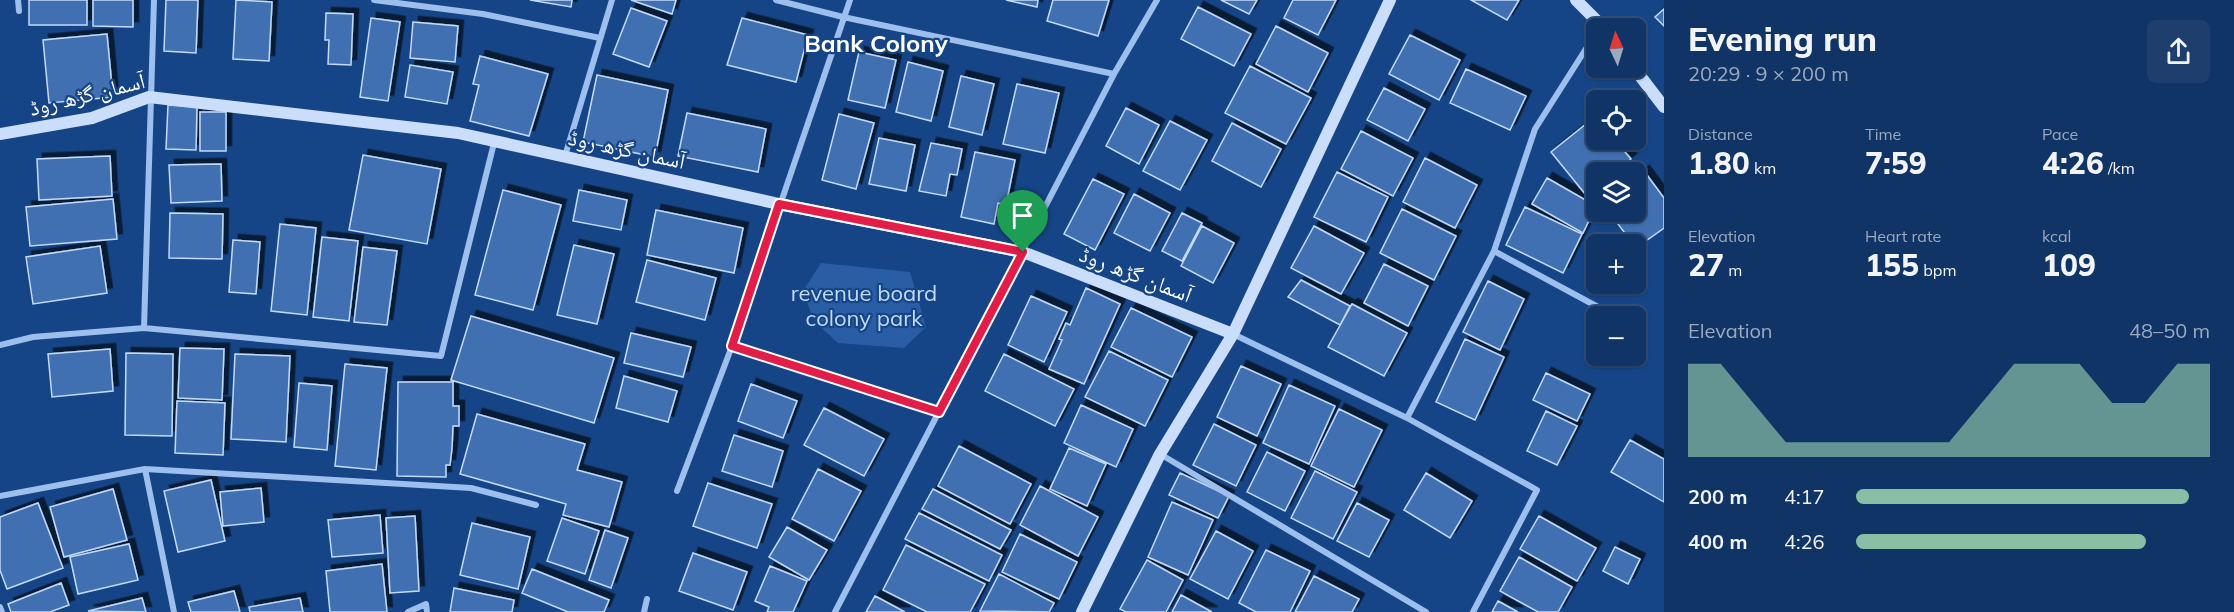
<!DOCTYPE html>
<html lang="en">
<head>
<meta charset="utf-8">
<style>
  :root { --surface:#103465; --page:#1e3f6e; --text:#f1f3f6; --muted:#9caabf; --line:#304f79; --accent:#8abfa5 }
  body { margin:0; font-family:Mulish,"Noto Naskh Arabic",sans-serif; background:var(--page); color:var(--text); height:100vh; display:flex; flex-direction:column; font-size:22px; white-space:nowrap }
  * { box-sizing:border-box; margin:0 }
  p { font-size:20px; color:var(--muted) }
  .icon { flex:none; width:33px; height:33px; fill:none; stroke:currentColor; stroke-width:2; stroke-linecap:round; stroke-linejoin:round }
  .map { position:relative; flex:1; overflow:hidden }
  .details { display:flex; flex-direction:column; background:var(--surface); width:570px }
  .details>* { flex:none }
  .needle { width:39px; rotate:356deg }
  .fabs { position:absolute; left:1586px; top:18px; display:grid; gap:12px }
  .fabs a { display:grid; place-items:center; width:60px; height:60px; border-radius:9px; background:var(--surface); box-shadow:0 2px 4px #0004,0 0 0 2px var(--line); font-size:30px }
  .pin { position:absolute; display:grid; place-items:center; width:51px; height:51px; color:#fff; margin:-62px -26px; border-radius:50% 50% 50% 0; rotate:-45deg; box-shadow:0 0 6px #0007 }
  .pin .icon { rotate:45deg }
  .round { display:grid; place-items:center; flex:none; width:63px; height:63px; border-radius:9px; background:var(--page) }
  .summary { display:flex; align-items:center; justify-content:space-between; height:102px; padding:0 24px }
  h1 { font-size:33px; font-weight:800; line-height:45px }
  .metrics { display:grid; grid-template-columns:repeat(3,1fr); gap:9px; height:102px; padding:6px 24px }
  .metrics div { display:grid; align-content:center }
  .metrics b { font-size:30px; font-weight:800 }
  .metrics small { font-size:16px; font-weight:400 }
  .metrics p { font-size:16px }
  .chart { height:168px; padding:12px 24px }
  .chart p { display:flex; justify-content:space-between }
  .chart svg { width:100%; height:108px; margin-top:6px; fill:var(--accent); opacity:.7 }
  ul { padding:0 24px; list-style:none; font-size:20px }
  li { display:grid; grid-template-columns:96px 72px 1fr; align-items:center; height:45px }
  li i { height:15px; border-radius:8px; background:var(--accent) }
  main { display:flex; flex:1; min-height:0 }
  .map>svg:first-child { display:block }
  .green { fill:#295ea5 }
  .building { fill:#3f6fb1; stroke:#c2dafa; stroke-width:1.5; filter:url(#shadow) }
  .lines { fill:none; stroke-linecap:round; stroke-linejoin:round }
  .street { stroke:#9dbfee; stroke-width:6 }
  .secondary { stroke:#caddfa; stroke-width:12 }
  .route-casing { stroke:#fff; stroke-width:12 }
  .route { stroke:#e11d48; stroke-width:8 }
  .labels { text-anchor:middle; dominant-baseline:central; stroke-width:4.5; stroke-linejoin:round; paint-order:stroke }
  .street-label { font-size:22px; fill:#fff; stroke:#164587 }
  .park-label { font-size:22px; fill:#c2dafa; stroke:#164587 }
  .neighbourhood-label { font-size:24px; font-weight:bold; fill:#fff; stroke:#164587 }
</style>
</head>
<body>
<main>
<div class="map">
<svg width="1664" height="612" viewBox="0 0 1664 612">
  <defs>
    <filter id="shadow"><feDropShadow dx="5.5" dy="-5.5" stdDeviation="0" flood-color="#0009"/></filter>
  </defs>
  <rect width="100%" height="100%" fill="#164587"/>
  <!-- green -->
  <path class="green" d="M821,263l89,9 16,55 -22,21 -66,-5 -24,-22 -11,-30z"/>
  <!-- building -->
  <path class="building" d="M29,0h58v25h-58z
    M93,0h40v27l-40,-1z
    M166,0h32l-2,53 -32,-2z
    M236,0l36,2 -3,59 -36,-2z
    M530,0h42l-1,7z
    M631,0h45l-4,14z
    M1006,0h32l-1,7z
    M1053,0h56l-11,36 -51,-15z
    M1221,0h36l-8,14z
    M1293,0h43l-18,35 -34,-17z
    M1471,0h48l-12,20z
    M1198,7l53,27 -17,32 -53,-27z
    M631,8l36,13 -18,46 -36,-13z
    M1664,9v17l-9,-9z
    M326,13l27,1 -2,51 -23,-1 1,-24h-4z
    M371,18l29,4 -12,79 -28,-4z
    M742,18l66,17 -12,47 -69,-17z
    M413,22l45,4 -3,36 -45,-4z
    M1276,26l52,27 -20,39 -52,-28z
    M107,34l6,63 -64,6 -6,-63z
    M1410,35l50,25 -21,40 -50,-26z
    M859,52l37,8 -11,48 -37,-8z
    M480,56l68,18 -19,62 -59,-15 9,-36 -6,-1z
    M908,62l35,9 -12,50 -35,-9z
    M410,65l43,7 -6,32 -42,-7z
    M1250,66l61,32 -25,46 -61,-31z
    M1466,69l60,27 -16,34 -60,-27z
    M597,75l71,15 -13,67 -72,-15z
    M961,76l33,8 -12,51 -33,-8z
    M1017,84l42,9 -14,60 -42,-9z
    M1384,88l41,21 -17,32 -41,-21z
    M168,105l29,2 -1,43 -30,-1z
    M1126,108l33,17 -20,39 -33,-18z
    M200,112h26v39h-26z
    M687,113l79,16 -8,43 -80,-16z
    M839,114l35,9 -18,66 -34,-9z
    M1596,116v24h19l16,19 -16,13h-19v16l-10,7 -35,-43z
    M1170,121l37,19 -27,50 -37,-19z
    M1232,123l49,26 -20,38 -49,-26z
    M1361,131l52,27 -20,38 -52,-27z
    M879,138l36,7 -9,46 -37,-7z
    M931,143l31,6 -5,26 -7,-1 -4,22 -27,-5z
    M975,152l40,8 -9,45 -8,-2 -4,21 -33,-7z
    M363,155l78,14 -14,75 -78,-14z
    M110,156l2,40 -73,4 -2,-41z
    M1425,158l52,27 -22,43 -52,-26z
    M221,164l1,37 -51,2 -2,-38z
    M1644,171l20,27v30l-28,20 -27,-36h26v-35z
    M1337,172l51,25 -22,45 -52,-25z
    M1547,178l49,28 -13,27 -51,-29z
    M1093,179l31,15 -29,56 -31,-16z
    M503,190l58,15 -28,105 -58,-15z
    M579,190l48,10 -6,30 -48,-9z
    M1134,194l36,19 -20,38 -36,-18z
    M113,199l4,40 -87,7 -4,-39z
    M1525,207l57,27 -19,39 -57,-28z
    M1402,209l54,27 -22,44 -54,-27z
    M656,210l87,18 -9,45 -87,-18z
    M170,213l53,1 -1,45 -53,-1z
    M1182,213l20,10 -20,38 -20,-10z
    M280,224l36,4 -9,87 -36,-4z
    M1202,226l32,17 -21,40 -32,-17z
    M1314,226l50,27 -23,41 -50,-26z
    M322,237l36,4 -9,80 -36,-4z
    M233,240l27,2 -4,52 -27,-2z
    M574,245l40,9 -17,70 -40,-9z
    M100,246l7,47 -74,11 -7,-47z
    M363,247l34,4 -10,74 -33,-3z
    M647,260l69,18 -11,42 -69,-18z
    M1384,264l44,22 -20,40 -44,-23z
    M1301,280l49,26 -10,19 -52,-28z
    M1488,281l36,18 -24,51 -37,-18z
    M1086,288l34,16 -36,80 -35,-15 13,-29 -3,-1 7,-16 4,2z
    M1031,296l36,16 -23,50 -36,-17z
    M1352,304l55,29 -23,43 -56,-29z
    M1131,308l61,29 -20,40 -61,-30z
    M471,316l143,42 -20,65 -143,-43z
    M631,333l60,14 -8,30 -59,-14z
    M1465,339l39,18 -29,63 -39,-18z
    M180,348l44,1 -2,51 -44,-2z
    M110,349l3,42 -61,6 -4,-43z
    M1109,351l59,29 -23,46 -60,-29z
    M126,353l47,1 -1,82 -47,-1z
    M235,354l55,2 -4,86 -55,-3z
    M1004,354l70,35 -19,37 -70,-35z
    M345,364l42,4 -11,102 -41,-4z
    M1241,366l40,18 -24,52 -40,-19z
    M1546,373l44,21 -13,27 -44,-21z
    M624,376l53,15 -9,31 -52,-14z
    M398,382h55v24h6v20h-6l-1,22 -2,17h-4v12l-49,-1z
    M299,383l33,3 -5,64 -33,-3z
    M751,384l46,17 -14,37 -45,-17z
    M1289,385l46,21 -26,58 -46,-21z
    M177,401l48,2 -2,52 -48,-2z
    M1081,405l52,24 -17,38 -52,-24z
    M824,408l60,31 -20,37 -60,-31z
    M1339,409l43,21 -28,57 -43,-21z
    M1546,411l31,15 -20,39 -30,-14z
    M477,414l108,30 -8,26 45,12 -13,45 -46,-12 3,-11 -106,-30z
    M1214,424l42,21 -20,41 -43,-21z
    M734,435l49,16 -11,36 -50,-16z
    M1630,440l34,19v43l-53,-30z
    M959,446l72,38 -21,40 -72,-38z
    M1069,448l37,16 -19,42 -37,-17z
    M1267,452l38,19 -20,40 -38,-19z
    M818,469l43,22 -27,50 -42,-22z
    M1315,471l42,21 -24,47 -42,-21z
    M1180,473l49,23 -11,22 -49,-23z
    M1426,473l46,28 -22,37 -46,-28z
    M211,480l14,61 -47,11 -14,-61z
    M708,483l64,21 -15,44 -64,-22z
    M1040,486l58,31 -20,39 -58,-31z
    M261,488l3,34 -41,4 -3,-34z
    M113,489l14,51 -63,17 -14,-50z
    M933,489l78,41 -11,19 -78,-40z
    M1172,502l41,18 -25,55 -40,-18z
    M38,503l25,65 -56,21 -7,-19v-53z
    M1357,503l32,17 -20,37 -32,-16z
    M919,513l83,42 -13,26 -84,-42z
    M380,515l3,38 -51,4 -4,-37z
    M415,516l4,75 -29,2 -4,-75z
    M1539,516l57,32 -19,33 -57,-32z
    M562,518l37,13 -14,43 -38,-13z
    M472,523l58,14 -12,52 -58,-14z
    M787,527l40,23 -18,30 -40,-23z
    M605,530l23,8 -17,50 -22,-8z
    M1216,531l37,20 -25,48 -38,-20z
    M1020,534l57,28 -18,37 -57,-27z
    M129,544l9,36 -60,14 -8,-37z
    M906,545l79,39 -15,28h-43l-44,-22z
    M1615,547l25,12 -12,25 -25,-13z
    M1266,550l44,21 -20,41h-34l-17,-9z
    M693,553l54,19 -14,38 -54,-19z
    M1519,557l53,30 -14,25h-20l-38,-21z
    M1147,560l36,20 -17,32h-40l-6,-3z
    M382,564l5,48h-57l-4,-41z
    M770,566l37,15 -14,31h-26l2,-5 -14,-6z
    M532,569l77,31 -5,12h-36l-46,-19z
    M999,574l55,29 -5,9 -69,-1z
    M1314,576l45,23 -7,13h-57z
    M61,583l8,22 -19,7h-39l-3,-8z
    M454,588l60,12 -2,12h-62z
    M234,591l6,21h-49l-3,-10z
    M1181,595l31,17h-40z
    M875,596l30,16h-39z
    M142,598l4,14 -58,-1z
    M300,598l3,14h-53l-1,-5z
    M1498,601l20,11h-26z"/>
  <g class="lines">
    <!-- street -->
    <path class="street" d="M18,0l1,11
      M374,0l109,14 117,24
      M776,0l67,17 271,57
      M565,156l47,-156
      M1494,251l104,56
      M144,328l10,-328
      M1233,334l174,84 87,-167 41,-122 61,-96
      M0,345l33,-8 111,-9 297,28 53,-213
      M732,346l207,66
      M1407,418l130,72 -64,122
      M1160,454l266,158
      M145,469l29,143
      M677,491l55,-145 118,-346
      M0,496l145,-27 326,19 65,17
      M0,607l2,5
      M408,612l18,-8 1,8
      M644,612l3,-13
      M835,612l279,-538 43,-74"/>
    <!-- secondary -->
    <path class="secondary" d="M1576,0l28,28
      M1634,68l30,39
      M0,134l92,-16 57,-21 309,36 321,71 244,48 210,82
      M1082,612l78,-158 73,-120 157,-334"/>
  </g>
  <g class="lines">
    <defs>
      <path id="route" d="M779,204l244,48 -84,160 -207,-66z"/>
    </defs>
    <!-- route casing -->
    <use href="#route" class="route-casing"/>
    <!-- route -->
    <use href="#route" class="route"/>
  </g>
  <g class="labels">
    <!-- street labels -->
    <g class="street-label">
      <text transform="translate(87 94) rotate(-14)">آسمان گڑھ روڈ</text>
      <text transform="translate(627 149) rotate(12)">آسمان گڑھ روڈ</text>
      <text transform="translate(1136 274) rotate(21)">آسمان گڑھ روڈ</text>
    </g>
    <!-- park labels -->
    <g class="park-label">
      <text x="864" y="293">revenue board<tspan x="864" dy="25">colony park</tspan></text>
    </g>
    <!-- neighbourhood labels -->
    <g class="neighbourhood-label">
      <text x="876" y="43">Bank Colony</text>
    </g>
  </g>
</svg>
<div class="fabs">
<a><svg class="needle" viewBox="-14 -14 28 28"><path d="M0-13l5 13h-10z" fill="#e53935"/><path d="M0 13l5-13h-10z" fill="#9caabf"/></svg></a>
<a><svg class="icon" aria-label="locate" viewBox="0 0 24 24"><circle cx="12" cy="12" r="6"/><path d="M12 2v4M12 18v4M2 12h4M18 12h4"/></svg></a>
<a><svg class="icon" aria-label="layers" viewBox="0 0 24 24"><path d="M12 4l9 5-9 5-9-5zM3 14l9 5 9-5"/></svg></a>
<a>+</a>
<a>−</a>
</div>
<div class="pin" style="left:1023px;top:252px;background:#1e9e55"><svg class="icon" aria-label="arrive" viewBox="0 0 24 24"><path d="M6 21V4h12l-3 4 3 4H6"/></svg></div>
</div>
<section class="details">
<div class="summary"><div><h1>Evening run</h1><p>20:29 · 9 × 200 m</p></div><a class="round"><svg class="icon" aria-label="share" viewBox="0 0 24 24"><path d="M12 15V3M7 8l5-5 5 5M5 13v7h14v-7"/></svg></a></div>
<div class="metrics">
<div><p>Distance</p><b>1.80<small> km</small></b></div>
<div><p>Time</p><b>7:59</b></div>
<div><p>Pace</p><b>4:26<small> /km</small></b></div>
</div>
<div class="metrics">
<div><p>Elevation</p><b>27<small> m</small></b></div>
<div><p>Heart rate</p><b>155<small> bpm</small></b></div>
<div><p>kcal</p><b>109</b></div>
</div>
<div class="chart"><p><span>Elevation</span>48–50 m</p>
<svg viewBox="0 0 160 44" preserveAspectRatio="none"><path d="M0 44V6L10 6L20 22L30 38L40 38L50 38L60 38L70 38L80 38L90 22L100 6L110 6L120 6L130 22L140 22L150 6L160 6V44z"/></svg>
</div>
<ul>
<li><b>200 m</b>4:17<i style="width:94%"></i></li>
<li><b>400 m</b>4:26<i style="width:82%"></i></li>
</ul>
</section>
</main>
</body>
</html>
